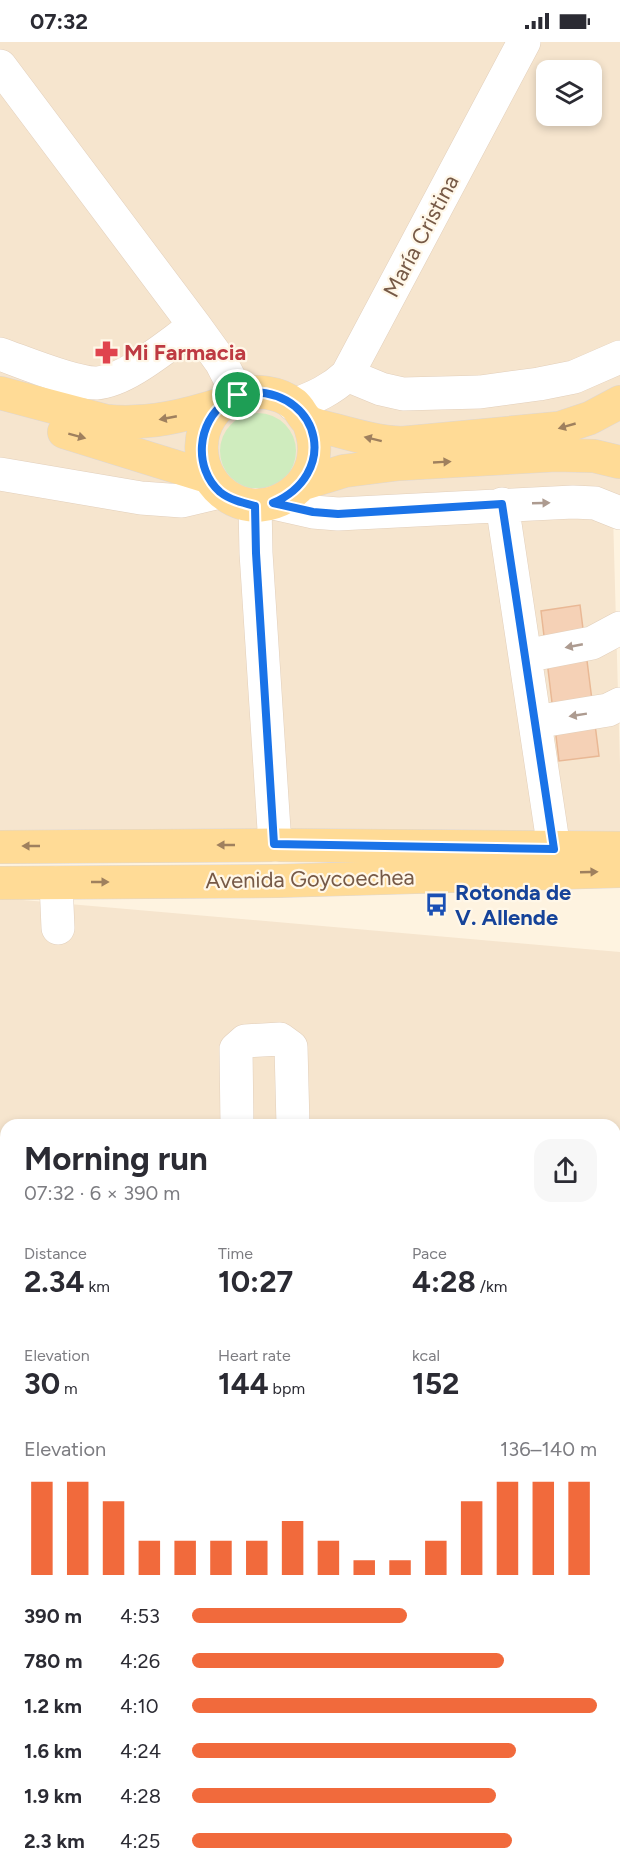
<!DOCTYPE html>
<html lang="en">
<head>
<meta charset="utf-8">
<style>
  :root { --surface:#fff; --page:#f7f7f7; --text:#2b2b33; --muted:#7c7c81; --accent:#f16a3c }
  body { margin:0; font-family:Figtree,sans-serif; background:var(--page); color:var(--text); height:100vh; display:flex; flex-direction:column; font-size:22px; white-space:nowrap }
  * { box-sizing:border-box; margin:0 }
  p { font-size:20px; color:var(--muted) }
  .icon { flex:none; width:33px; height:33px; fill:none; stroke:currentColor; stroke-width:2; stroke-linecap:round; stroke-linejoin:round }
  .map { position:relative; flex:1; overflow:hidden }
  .panel { position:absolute; left:0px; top:1077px; width:621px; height:758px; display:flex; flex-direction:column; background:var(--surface); border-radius:18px 18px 0 0; box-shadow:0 3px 9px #0003 }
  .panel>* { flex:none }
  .tools { position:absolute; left:536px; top:18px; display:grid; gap:12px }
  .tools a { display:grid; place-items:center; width:66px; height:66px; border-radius:12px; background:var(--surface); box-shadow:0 3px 9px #0003; font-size:30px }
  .pin { position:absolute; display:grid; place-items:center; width:51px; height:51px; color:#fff; margin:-26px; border:3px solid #fff; border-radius:50%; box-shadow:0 2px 6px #0007 }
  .round { display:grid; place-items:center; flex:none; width:63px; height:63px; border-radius:18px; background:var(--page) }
  .head { display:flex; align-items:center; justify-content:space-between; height:102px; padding:0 24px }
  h1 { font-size:33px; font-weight:700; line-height:45px }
  .stats { display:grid; grid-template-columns:repeat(3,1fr); gap:9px; height:102px; padding:6px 24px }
  .stats div { display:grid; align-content:center }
  .stats b { font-size:30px; font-weight:700 }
  .stats small { font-size:16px; font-weight:400 }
  .stats p { font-size:16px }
  .chart { height:168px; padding:12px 24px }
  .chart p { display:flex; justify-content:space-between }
  .chart svg { width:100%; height:108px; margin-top:6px; stroke:var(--accent); stroke-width:6 }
  ul { padding:0 24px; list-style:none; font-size:20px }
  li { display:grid; grid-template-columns:96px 72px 1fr; align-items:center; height:45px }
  li i { height:15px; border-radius:8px; background:var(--accent) }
  .status { display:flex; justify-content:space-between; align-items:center; height:42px; padding:0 30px; background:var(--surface); direction:ltr }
  .status svg { height:16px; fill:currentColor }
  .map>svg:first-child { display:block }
  .residential { fill:#f6e5ce; fill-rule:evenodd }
  .green { fill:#cfecbe }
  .building { fill:#f5d1b6; stroke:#e9b895; stroke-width:1.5 }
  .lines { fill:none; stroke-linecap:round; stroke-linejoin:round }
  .minor-casing { stroke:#e2cfbb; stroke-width:34 }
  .major-casing { stroke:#ded7d3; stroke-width:34 }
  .minor { stroke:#fff; stroke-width:33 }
  .major { stroke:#ffdb96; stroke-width:33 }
  .oneway { fill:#9f805e }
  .oneway2 { fill:#ad9b90 }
  .route-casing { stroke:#fff; stroke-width:12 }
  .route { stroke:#1a73e8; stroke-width:8 }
  .labels { text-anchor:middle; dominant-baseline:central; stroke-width:4.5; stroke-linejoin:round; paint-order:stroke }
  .street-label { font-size:22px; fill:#765946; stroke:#fff7e8 }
  .health-label { font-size:22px; font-weight:bold; fill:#be3a42; stroke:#fff7e8; text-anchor:start }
  .transit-label { font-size:22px; font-weight:bold; fill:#164399; stroke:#fff7e8; text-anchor:start }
</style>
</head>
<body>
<div class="status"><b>07:32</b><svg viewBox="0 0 49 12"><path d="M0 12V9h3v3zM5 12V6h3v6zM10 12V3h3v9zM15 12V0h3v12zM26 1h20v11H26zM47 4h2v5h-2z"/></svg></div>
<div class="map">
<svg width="620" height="1834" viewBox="0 0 620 1834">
  <rect width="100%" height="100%" fill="#fef3e0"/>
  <!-- residential -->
  <path class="residential" d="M0,0h620v467l-7,6 7,250v106l-620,-32zM546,28h45v46h-45z
    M0,856l620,54v924h-620zM6,1083h609v745h-609z"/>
  <!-- green -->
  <path class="green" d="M220 409a38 38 0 1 1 76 0a38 38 0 1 1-76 0Z"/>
  <!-- building -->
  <path class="building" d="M580,563l19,151 -40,5 -18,-150z"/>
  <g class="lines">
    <defs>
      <path id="minor" d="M0,24l195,260 26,36 17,33
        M0,312c23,8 75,30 97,29 30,-2 73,-40 98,-57
        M347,333l34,14 22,5 77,-2 59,-8 35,-7 46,-20
        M294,363c21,-8 37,-15 53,-30l177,-333
        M0,432l141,24 41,3 38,-9
        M273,461l40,9 25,2 235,-12 22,1 25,10
        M502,462l52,345
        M255,463l1,48 19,292
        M525,614l67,-13 28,-15
        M535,680l73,-12 12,-6
        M56,841l2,45
        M237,1083l-1,-76 9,-8 35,-2 11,8 2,78
        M615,1424l5,-3
        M0,1452h6
        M615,1526l5,-20
        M538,1834l2,-6"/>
      <path id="major" d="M0,351l106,28c42,4 79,-5 119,-18
        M308,379c4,10 7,20 6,31 -1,38 -46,65 -80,48 -44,-22 -44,-86 4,-105 17,-6 41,-3 56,9 6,5 9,14 15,18 7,4 18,6 26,8 22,6 44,12 67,13l158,-15 30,-10 30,-16
        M64,390l145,45
        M302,442l42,-13 55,-7 157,-9 38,1 25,6
        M0,805l275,-2 345,3
        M0,841l277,-2 343,-10"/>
    </defs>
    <!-- minor casing -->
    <use href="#minor" class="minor-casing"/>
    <!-- major casing -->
    <use href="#major" class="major-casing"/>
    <!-- minor -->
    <use href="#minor" class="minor"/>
    <!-- major -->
    <use href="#major" class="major"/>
  </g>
  <!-- one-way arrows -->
  <defs><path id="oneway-solid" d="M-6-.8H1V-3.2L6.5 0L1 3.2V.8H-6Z" transform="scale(1.5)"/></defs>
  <g class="oneway">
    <use href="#oneway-solid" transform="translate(168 376) rotate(169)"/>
    <use href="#oneway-solid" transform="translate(567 384) rotate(164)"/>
    <use href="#oneway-solid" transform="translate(77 394) rotate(15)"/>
    <use href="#oneway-solid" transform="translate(373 397) rotate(-166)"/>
    <use href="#oneway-solid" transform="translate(442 420) rotate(-3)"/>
    <use href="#oneway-solid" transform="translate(226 803) rotate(180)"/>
    <use href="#oneway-solid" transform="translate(31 804) rotate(180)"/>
    <use href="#oneway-solid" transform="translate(589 830) rotate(-2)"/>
    <use href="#oneway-solid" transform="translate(100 840)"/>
  </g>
  <g class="oneway2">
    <use href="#oneway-solid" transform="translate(541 461) rotate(-2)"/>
    <use href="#oneway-solid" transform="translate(574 604) rotate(169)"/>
    <use href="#oneway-solid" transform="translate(578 673) rotate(171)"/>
  </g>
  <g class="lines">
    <defs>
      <path id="route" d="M253,350c70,2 85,83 20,111l40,9 25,2 164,-10 52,345 -280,-5 -18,-291 -1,-47c-12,-3 -25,-6 -35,-14 -27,-24 -23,-70 6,-90 9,-6 17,-8 27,-10z"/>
    </defs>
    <!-- route casing -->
    <use href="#route" class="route-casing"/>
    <!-- route -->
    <use href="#route" class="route"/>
  </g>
  <!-- icons -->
  <defs>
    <symbol id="pharmacy-bare" viewBox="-9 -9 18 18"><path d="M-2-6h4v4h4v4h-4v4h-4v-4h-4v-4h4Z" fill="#e0444e" stroke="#fff7e8" stroke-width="2.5" paint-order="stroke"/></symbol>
    <symbol id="bus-bare" viewBox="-9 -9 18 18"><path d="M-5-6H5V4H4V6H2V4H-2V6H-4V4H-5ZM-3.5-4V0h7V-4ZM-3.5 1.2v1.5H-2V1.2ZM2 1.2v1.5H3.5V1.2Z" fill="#1a4fb4" stroke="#fff7e8" stroke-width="2.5" paint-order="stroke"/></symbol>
  </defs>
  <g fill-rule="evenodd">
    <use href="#pharmacy-bare" x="90" y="294" width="33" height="33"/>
    <use href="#bus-bare" x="420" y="846" width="33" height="33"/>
  </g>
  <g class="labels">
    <!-- street labels -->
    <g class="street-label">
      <text transform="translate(421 194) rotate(-62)">María Cristina</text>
      <text transform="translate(310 837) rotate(-1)">Avenida Goycoechea</text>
    </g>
    <!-- health labels -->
    <g class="health-label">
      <text x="124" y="310">Mi Farmacia</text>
    </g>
    <!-- transit labels -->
    <g class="transit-label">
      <text x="455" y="850">Rotonda de<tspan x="455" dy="25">V. Allende</tspan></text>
    </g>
  </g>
</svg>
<div class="tools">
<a><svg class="icon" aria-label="layers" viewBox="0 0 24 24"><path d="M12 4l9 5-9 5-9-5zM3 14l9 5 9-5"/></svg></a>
</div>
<div class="pin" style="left:238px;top:353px;background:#1e9e55"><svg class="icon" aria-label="arrive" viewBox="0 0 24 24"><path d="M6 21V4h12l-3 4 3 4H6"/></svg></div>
<section class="panel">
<div class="head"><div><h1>Morning run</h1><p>07:32 · 6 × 390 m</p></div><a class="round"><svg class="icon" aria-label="share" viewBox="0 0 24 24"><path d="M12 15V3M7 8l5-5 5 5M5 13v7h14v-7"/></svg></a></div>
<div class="stats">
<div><p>Distance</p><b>2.34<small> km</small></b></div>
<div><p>Time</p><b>10:27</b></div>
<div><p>Pace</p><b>4:28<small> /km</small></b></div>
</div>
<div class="stats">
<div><p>Elevation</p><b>30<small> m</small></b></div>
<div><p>Heart rate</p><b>144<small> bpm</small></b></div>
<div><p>kcal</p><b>152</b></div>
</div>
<div class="chart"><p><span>Elevation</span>136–140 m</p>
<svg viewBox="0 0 160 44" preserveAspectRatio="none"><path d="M5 44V6M15 44V6M25 44V14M35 44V30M45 44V30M55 44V30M65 44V30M75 44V22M85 44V30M95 44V38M105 44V38M115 44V30M125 44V14M135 44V6M145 44V6M155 44V6"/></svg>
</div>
<ul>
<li><b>390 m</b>4:53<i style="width:53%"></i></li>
<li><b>780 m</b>4:26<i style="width:77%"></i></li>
<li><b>1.2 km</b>4:10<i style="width:100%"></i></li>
<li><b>1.6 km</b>4:24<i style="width:80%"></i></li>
<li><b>1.9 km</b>4:28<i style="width:75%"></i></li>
<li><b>2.3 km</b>4:25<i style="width:79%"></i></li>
</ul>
</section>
</div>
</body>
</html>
